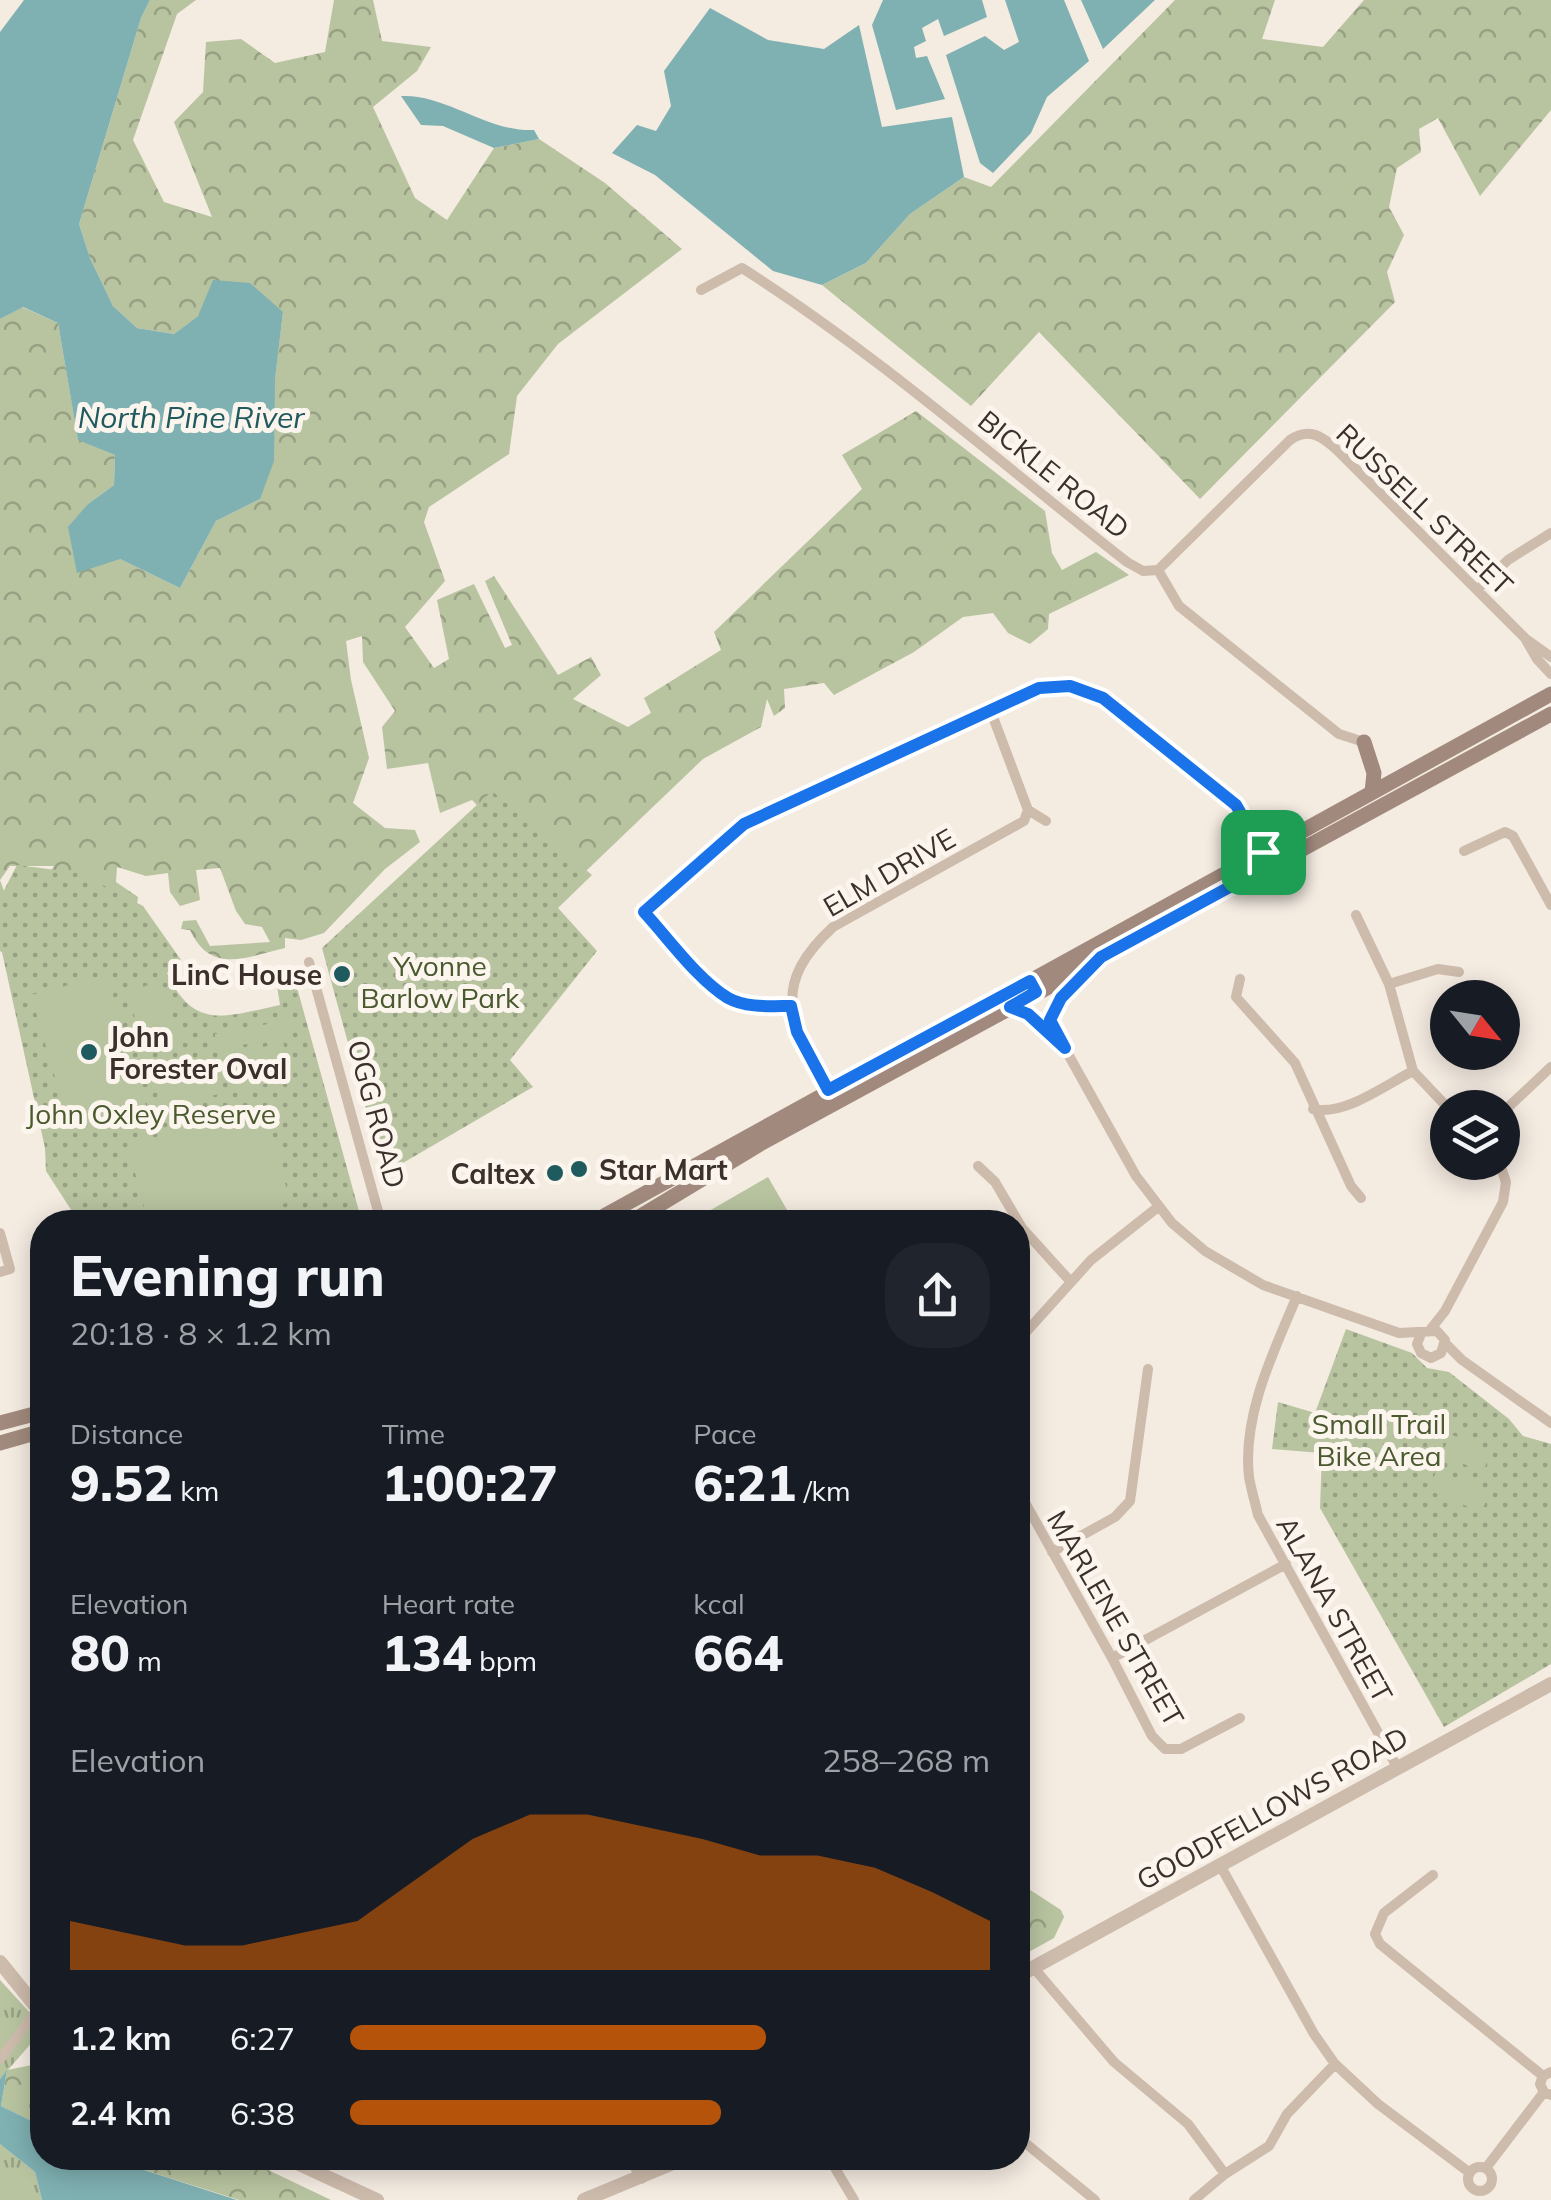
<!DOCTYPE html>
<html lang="en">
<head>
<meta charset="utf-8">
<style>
  :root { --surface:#171b24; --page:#20242c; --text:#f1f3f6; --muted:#9ea1a6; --accent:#b45309 }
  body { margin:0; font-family:Mulish,sans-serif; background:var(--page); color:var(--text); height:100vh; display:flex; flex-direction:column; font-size:38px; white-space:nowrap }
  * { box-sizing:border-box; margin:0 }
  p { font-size:32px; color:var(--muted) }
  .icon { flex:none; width:55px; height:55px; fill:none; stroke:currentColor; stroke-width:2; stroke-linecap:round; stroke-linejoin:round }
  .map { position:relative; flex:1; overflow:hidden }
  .drawer { position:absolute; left:30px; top:1210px; width:1000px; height:960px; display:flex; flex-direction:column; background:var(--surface); border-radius:40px; box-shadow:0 5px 25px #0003 }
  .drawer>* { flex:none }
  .needle { width:65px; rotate:120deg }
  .controls { position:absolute; left:1430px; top:980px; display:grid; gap:20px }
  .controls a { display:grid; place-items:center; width:90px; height:90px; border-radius:50%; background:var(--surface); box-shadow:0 5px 25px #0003; font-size:50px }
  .pin { position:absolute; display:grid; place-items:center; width:85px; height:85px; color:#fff; margin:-42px; border-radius:20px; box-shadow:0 5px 15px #0006 }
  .round { display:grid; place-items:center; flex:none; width:105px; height:105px; border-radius:40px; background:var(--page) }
  .summary { display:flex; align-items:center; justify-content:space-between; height:170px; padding:0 40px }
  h1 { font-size:55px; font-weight:800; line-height:75px }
  .figures { display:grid; grid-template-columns:repeat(3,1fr); gap:15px; height:170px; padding:10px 40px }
  .figures div { display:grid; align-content:center }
  .figures b { font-size:50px; font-weight:800 }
  .figures small { font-size:28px; font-weight:400 }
  .figures p { font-size:28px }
  .chart { height:280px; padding:20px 40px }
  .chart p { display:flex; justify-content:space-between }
  .chart svg { width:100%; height:180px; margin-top:10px; fill:var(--accent); opacity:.7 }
  ul { padding:0 40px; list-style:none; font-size:32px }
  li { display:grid; grid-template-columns:160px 120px 1fr; align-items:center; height:75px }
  li i { height:25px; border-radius:12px; background:var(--accent) }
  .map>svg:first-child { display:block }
  .grass { fill:url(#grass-tufts) }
  .forest { fill:url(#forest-crowns) }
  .park { fill:url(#park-dots) }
  .garden { fill:#b8c4a0 }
  .water { fill:#7fb0b2 }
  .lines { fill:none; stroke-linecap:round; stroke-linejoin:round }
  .minor { stroke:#cdbbac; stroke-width:10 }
  .tertiary { stroke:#cdbbac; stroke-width:14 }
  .secondary { stroke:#a18a7d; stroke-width:15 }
  .route-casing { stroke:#fff; stroke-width:20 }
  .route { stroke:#1a73e8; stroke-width:12 }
  .poi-dot { fill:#1f5a5e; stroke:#fbf5ee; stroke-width:4 }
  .labels { text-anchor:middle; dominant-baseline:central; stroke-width:10; stroke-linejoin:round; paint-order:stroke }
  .street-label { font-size:28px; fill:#3b302b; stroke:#fbf5ee }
  .park-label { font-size:28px; fill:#4a5a2e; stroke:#fbf5ee }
  .poi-label { font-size:28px; font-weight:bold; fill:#3b302b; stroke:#fbf5ee; text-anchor:end }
  .water-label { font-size:30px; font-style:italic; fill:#1f5a5e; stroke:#fbf5ee }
</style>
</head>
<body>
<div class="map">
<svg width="1551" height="2200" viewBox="0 0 1551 2200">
  <defs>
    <pattern id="grass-tufts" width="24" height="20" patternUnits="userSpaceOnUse" patternTransform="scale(2.5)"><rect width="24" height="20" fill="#b8c4a0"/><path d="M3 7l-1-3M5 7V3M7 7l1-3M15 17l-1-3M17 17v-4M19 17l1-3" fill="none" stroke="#97a083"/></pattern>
    <pattern id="forest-crowns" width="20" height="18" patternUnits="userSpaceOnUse" patternTransform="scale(2.5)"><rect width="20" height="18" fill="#b8c4a0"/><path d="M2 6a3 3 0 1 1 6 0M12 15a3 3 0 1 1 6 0" fill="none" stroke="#97a083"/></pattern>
    <pattern id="park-dots" width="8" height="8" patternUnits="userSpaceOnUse" patternTransform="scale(2.5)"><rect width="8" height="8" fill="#b8c4a0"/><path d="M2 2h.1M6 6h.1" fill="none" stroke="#97a083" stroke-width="1.8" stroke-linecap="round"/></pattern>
  </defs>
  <rect width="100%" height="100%" fill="#f4ebe1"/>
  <!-- grass -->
  <path class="grass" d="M0,1980l42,46v5l-42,48z
    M0,2144l35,28 7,28h-42z"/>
  <!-- forest -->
  <path class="forest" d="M150,0h46l-19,14 -44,126 31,62 48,15 -38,-95 29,-30 3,-50 35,-3 34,24 50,-11 9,-52h39l9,41 49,6 -14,24 -44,36 42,91 32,22 47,-72 45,-9 66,44 77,66 -124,95 -41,52 -8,58 -80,53 -5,15 21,59 -40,46 29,41 15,-9 -12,-59 37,-16 31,64 7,-3 -27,-64 9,-5 64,99 33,-18 10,18 -28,24 55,28 23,-14 -7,-15 77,-48 -7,-18 148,-143 -20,-34 74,-44 129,100 7,42 10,17 34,-18 33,23 -80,39 -1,15 -18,15 -22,-11 -15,-20 -30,4 -49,35 -80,43 -10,-12 -40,6 1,19 -11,8 -7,-17 -6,28 -58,32 -116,111 -70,7 -23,-54 -22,-23 -32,13 -12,-50 -41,6 -5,-42 13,-16 -32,-49 -1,-26 -16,5 5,39 18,78 -16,45 32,25 30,2 5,12 -35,27 -61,64 -23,7 -16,-2v10c-39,9 -74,27 -95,-18l-9,-1 2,-8 13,-1 14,26 60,-4 -8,-15 -17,-3 -9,-13 -16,-43 -24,2 4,30 -20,6 -10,-14 -2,-19 -22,3 -29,-9 -1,15 22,15 -3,23 -101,-25 20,-29h-44l-10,14 8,22 4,56 -12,-7v-632l22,-12 36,16 20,116 37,16 -1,30 -26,19 32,55 60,29 36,-67 44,-22 23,-187 -85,4 -24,18 -37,-6 -24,-22 -23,-48 -11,-34 62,-206z
    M1175,0h100l-13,39 61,8 41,-47h187v110l-71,86 -42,-78 -19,11 2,23 -24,16 -8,39 15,28 -17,37 8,30 -195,197 -161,-167 -68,74 -149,-121 44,-22 44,-49 54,-37 27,10z
    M1018,1882l43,28 3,7 -10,21 -36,20z
    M42,2063v63l-41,-20 6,-36z
    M107,2158h136l88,42h-92z"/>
  <!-- park -->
  <path class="park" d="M492,791l100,84 -34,33 39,43 -87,109 23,27 -149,87 -62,-226z
    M17,865l63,8 63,33 38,54 -14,13c27,59 60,43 113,32l-3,-19 19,-2 66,238h-283l-33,-51 -1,-23 -45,-205v-45z
    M1346,1329l66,24 15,15 22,4 60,47 14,17 28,8v220l-107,63 -124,-219 2,-55 -50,-4 6,-47 37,11z"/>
  <!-- garden -->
  <path class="garden" d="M107,975l40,134 -77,20 -39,-134z
    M161,981l19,61 -34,11 -19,-61z
    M286,1019l5,18 -13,3 -2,-3 -56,13 -5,-2v-14h15z
    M283,1042l9,35 -62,16 -8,-35z
    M215,1058l8,35 -62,15 -9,-34z
    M265,1108l25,94 -73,20h-69l-20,-76z
    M768,1177l26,45h-104z
    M1450,1434l41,17 -8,21 -41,-17z
    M1437,1470l53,23 -9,19 -53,-22z"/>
  <!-- water -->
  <path class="water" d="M24,0h126l-9,18 -62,206 11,34 23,48 24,22 37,6 24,-18 15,-36 37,3 33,29 -8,67 -1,82 -14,38 -44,22 -36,67 -60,-29 -43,14 -9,-46 20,-23 26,-19 1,-30 -37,-15 -20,-117 -35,-16 -23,12v-287z
    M883,0h99l5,17 -43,19 -6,-17 -16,9 4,13 -12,6 2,11 11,-2 18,43 -49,11 -24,-85z
    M1005,0h59l25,61 -42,36 -16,36 -38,40 -13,-10 -34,-108 39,-19 19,14 15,-8z
    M1081,0h74l-52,49z
    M710,8l58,32 56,9 35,-24 23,102 70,-10 12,60 -54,37 -44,49 -44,22 -49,-14 -118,-96 -43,-22 25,-28 19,6 15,-25 -7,-35z
    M401,96c46,-2 85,36 133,34l5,9 -45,9 -51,-22 -22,-1z
    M7,2070l-6,36 41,20v32h65l130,42h-195l-7,-28 -35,-28v-65z"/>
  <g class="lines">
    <!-- minor -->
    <path class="minor" d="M701,290l41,-22c137,87 258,195 385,294l16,9 15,-1
      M1158,570l132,-130c19,-13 32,-4 47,10l189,189 25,18
      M1158,570l21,36 160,128 25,8
      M1477,590l31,-30 43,-27
      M1526,640l11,19 14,15
      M1028,810l18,11
      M1464,851l41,-19 8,4 38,69
      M1356,915l33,69 24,87 35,37
      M309,962l72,260
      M1240,979l-4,18 59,66 56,123 10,12
      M1389,984l49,-15 21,3
      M791,1005c-20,1 -45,3 -63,-7 -33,-19 -59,-58 -84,-85l100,-89 295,-136 31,-2 33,12 133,107 29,52
      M1063,1045l73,131 36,47 33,28 58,34 136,48 38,-2 8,9 -4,13 -10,5 -10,-5 -4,-9 4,-10
      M828,1090c-36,-67 -60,-103 5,-163l191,-106 4,-11 -38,-101
      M1313,1109c32,7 72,-24 100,-38
      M1502,1113l49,-46
      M978,1166l17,16 27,46 48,53
      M878,1220l2,2
      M0,1233l10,36 -10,3
      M1297,1296c-23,55 -55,119 -48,181 2,12 6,25 9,38l139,252
      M1430,1330l15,-19 58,-109 3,-20 -7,-20
      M1018,1341l73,-81 67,-53
      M1445,1343l17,17 89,63
      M1018,1490l94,168 40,78 13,13h16l59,-31
      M1052,1552l63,-35 15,-16 18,-132
      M1112,1658l174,-94
      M1220,1865l94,169 21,30 43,40 92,69
      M1433,1875l-49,38 -9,21 5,10 163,132
      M1033,1967l81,95 74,62 37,50
      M0,2059l38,-50
      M1551,2072l-8,4 -3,8 4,8 7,3
      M1018,2137l77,63
      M829,2158l25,42
      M1468 2179a12 12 0 1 1 24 0a12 12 0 1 1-24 0Z
      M1486,2168l58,-76
      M1194,2200l31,-26 44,-28 18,-32 48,-50"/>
    <!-- tertiary -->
    <path class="tertiary" d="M0,1962l42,52
      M1018,1976l533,-292
      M286,2158l91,42
      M634,2158l7,19
      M584,2200l101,-42"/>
    <!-- secondary -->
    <path class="secondary" d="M1364,742l10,31 -2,19
      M1010,1007l18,7 37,34
      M1051,1020l10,-21 26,-29
      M593,1222l958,-528
      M631,1222l129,-78 791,-430
      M0,1423l42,-11
      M0,1443l42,-12"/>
  </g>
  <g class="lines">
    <defs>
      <path id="route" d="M1070,686l33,12 133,107 34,60 -169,92 -40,41 -11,22 15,28 -37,-34 -18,-7 26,-15 -6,-11 -202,109 -31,-58 -6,-26c-20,0 -45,2 -63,-8 -30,-18 -60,-60 -84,-86l100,-88 295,-136z"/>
    </defs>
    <!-- route casing -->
    <use href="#route" class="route-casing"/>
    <!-- route -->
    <use href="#route" class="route"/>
  </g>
  <!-- markers -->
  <g class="poi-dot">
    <circle cx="342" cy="974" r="10"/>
    <circle cx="89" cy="1052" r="10"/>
    <circle cx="579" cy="1169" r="10"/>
    <circle cx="555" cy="1173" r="10"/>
  </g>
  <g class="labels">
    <!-- street labels -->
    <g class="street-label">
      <text transform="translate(1054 474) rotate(39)">BICKLE ROAD</text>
      <text transform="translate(1425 509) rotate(44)">RUSSELL STREET</text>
      <text transform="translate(889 872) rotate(-30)">ELM DRIVE</text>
      <text transform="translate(377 1114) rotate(75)">OGG ROAD</text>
      <text transform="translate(1335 1609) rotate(61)">ALANA STREET</text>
      <text transform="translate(1116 1618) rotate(60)">MARLENE STREET</text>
      <text transform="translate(1272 1808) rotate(-29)">GOODFELLOWS ROAD</text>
    </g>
    <!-- park labels -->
    <g class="park-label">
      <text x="440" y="965">Yvonne<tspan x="440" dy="32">Barlow Park</tspan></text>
      <text x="151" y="1113">John Oxley Reserve</text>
      <text x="1379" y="1423">Small Trail<tspan x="1379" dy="32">Bike Area</tspan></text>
    </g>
    <!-- poi labels -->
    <g class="poi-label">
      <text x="322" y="974">LinC House</text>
      <text x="109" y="1036" text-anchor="start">John<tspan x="109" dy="32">Forester Oval</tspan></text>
      <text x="599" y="1169" text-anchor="start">Star Mart</text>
      <text x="535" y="1173">Caltex</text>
    </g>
    <!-- water labels -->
    <g class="water-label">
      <text x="191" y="417">North Pine River</text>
    </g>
  </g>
</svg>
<div class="controls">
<a><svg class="needle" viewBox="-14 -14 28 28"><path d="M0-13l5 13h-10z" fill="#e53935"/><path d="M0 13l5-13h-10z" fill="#9ea1a6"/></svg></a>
<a><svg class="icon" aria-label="layers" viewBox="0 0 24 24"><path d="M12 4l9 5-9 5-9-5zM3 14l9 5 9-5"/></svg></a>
</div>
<div class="pin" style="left:1263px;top:852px;background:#1e9e55"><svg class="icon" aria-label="arrive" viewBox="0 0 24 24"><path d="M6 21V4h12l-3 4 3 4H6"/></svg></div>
<section class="drawer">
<div class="summary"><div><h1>Evening run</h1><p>20:18 · 8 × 1.2 km</p></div><a class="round"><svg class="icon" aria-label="share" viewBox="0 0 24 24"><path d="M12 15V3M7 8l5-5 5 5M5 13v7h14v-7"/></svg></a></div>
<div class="figures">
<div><p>Distance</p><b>9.52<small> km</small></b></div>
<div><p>Time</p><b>1:00:27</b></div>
<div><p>Pace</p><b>6:21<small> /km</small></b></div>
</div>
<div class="figures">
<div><p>Elevation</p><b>80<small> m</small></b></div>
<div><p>Heart rate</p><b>134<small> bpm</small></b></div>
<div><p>kcal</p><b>664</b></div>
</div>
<div class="chart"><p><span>Elevation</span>258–268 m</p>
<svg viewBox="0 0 160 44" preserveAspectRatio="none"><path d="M0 44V32L10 35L20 38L30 38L40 35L50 32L60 22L70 12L80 6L90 6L100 9L110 12L120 16L130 16L140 19L150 25L160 32V44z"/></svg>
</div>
<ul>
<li><b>1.2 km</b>6:27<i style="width:65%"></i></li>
<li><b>2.4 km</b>6:38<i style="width:58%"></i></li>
</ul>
</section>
</div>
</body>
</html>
